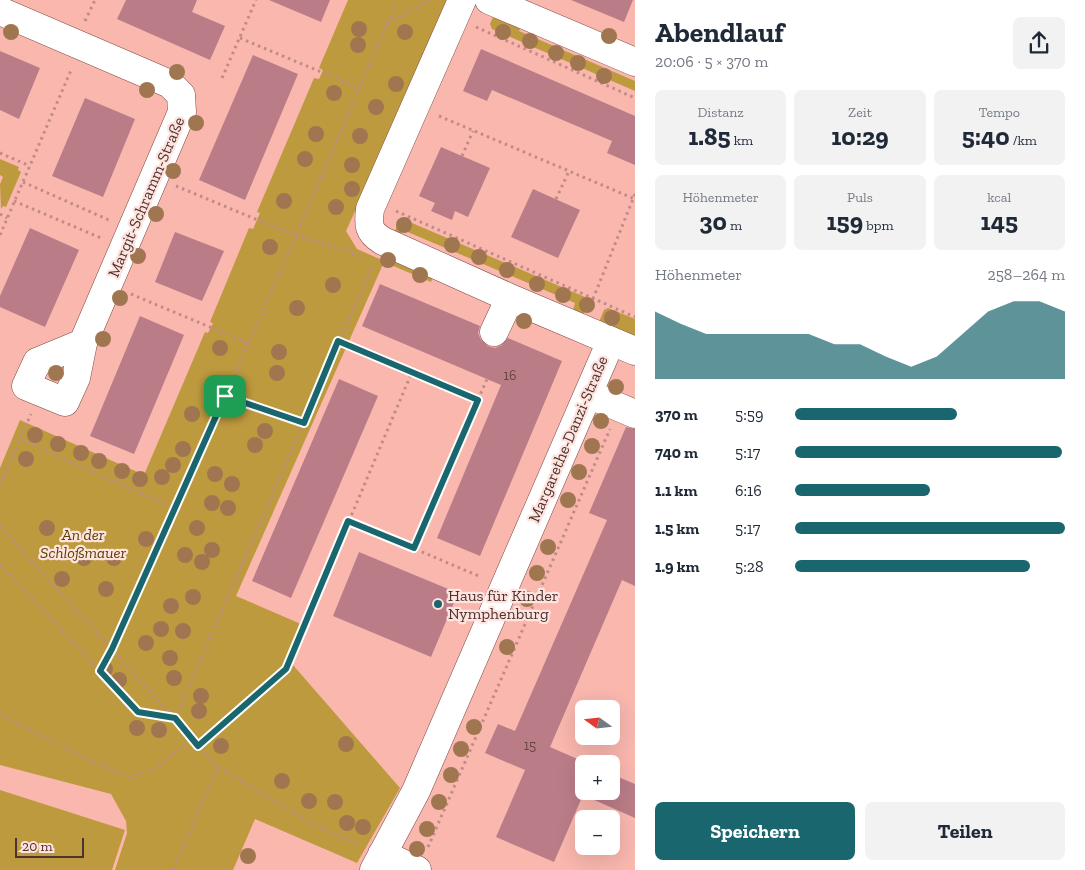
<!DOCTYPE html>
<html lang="de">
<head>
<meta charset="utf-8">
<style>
  :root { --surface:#fff; --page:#f2f2f3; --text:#1f2937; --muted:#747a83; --accent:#1a666f }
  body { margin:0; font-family:"Zilla Slab",serif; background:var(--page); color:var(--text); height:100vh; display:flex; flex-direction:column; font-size:19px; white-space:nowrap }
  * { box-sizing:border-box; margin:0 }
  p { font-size:16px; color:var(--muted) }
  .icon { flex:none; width:28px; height:28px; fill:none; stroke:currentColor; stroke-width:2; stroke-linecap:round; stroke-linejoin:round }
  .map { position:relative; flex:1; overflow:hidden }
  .side { display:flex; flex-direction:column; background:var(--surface); width:450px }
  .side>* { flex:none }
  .needle { width:32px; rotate:285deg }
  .controls { position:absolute; left:575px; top:700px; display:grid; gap:10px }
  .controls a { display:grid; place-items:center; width:45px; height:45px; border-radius:8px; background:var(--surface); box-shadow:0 5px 20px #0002; font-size:25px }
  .scale { position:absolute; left:15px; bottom:12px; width:69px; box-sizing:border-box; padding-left:5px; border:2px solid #4d332f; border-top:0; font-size:14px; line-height:18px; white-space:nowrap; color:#4d332f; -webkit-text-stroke:4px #ffe3df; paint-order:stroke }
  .pin { position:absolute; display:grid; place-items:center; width:42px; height:42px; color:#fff; margin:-21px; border-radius:10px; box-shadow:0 2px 8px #0006 }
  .round { display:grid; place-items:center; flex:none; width:52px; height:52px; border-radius:8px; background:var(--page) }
  .summary { display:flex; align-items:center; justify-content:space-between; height:85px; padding:0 20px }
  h1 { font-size:28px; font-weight:700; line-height:38px }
  .metrics { display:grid; grid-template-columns:repeat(3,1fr); gap:8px; height:85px; padding:5px 20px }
  .metrics div { display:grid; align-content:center; border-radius:8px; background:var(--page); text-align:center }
  .metrics b { font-size:25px; font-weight:700 }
  .metrics small { font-size:14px; font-weight:400 }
  .metrics p { font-size:14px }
  .chart { height:140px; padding:10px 20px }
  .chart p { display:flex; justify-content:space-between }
  .chart svg { width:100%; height:90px; margin-top:5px; fill:var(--accent); opacity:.7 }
  .button { display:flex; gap:10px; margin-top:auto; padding:10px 20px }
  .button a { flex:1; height:58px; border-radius:8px; background:var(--accent); color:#fff; font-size:20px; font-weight:700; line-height:58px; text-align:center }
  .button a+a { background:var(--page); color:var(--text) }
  ul { padding:0 20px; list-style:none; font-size:16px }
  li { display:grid; grid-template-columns:80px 60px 1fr; align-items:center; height:38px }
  li i { height:12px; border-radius:6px; background:var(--accent) }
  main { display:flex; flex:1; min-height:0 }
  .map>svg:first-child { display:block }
  .green { fill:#be9a3e }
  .building { fill:#ba7d88 }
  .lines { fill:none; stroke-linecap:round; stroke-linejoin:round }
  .minor-casing { stroke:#7e4640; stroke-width:29 }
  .path { stroke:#c08b84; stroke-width:3; stroke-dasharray:2.5 4; stroke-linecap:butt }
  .minor { stroke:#fff; stroke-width:28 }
  .tree { fill:#9f764f }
  .route-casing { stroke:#fff; stroke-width:10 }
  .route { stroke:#1a666f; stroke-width:6 }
  .poi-dot { fill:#1a666f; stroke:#ffe3df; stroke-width:2 }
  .labels { text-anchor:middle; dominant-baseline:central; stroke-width:4.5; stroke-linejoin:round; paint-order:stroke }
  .number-label { font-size:14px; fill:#684645 }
  .street-label { font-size:16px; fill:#4d332f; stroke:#ffe3df }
  .park-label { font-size:16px; font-style:italic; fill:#554001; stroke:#ffe3df }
  .poi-label { font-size:16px; fill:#4d332f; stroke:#ffe3df; text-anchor:start }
</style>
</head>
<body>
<main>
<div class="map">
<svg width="635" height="870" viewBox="0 0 635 870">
  <rect width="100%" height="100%" fill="#f9b7ae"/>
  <!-- green -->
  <path class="green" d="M348,0h103l-105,231 11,18 25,11 3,-6 49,21 -3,7 -47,-20 -148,334 65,28 -15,33 114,131 -43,75 -102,-44 -22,51h-118l12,-37 -1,-12 -15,-27 -111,-29v-297l20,-48 124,55 61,-143 3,1 5,-10 -3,-1 39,-94 4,1 7,-16 -3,-1 57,-134 5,1 4,-9 -4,-2z
    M495,12l27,12 -3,7 116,50v10l-143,-62 -2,-5z
    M0,159l19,8 -1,3 3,2 -15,35 -3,-1 -2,3 -1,-25 3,-7 -3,-2z
    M401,220h4l180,77 4,5 -6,13 -10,-5 2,-7 -172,-73 -3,6 -6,-4z
    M608,308l27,11v18l-36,-15 5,-12z
    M0,790l125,40 -13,40h-112z"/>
  <!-- building -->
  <path class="building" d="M126,0h71l-5,12 33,14 -15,34 -93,-41z
    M269,0h61l-9,22z
    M571,0h62l-9,22z
    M481,49l154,67v49l-28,-12 5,-12 -120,-51 -5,11 -24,-10z
    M0,51l40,17 -21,51 -19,-9z
    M253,55l45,19 -53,126 -46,-20z
    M85,98l50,21 -32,78 -51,-21z
    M441,147l49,21 -22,49 -13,-6 -3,9 -21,-9 4,-8 -16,-7z
    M533,189l47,21 -22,48 -47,-21z
    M30,228l49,22 -34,77 -45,-20v-11z
    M175,232l49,19 -22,50 -47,-19z
    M380,284l100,42 -2,7 3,7 7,6 7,2 7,-3 6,-7 54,23 -82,195 -43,-18 64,-153 -139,-59z
    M140,316l44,19 -50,119 -44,-18z
    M339,379l39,17 -87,202 -39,-17z
    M626,427l9,2v157l-13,-6 -72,167 39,17h-5v27h27v-17l24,10v34l-52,-23 -29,67 -58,-25 29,-67 -40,-17 13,-29 17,7 92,-211 -18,-7z
    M359,552l99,41 -27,64 -98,-41z"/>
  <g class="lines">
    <defs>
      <path id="minor" d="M462,0l-92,209c-2,16 -2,23 13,32l127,57 125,53
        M489,0l146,62
        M0,11l170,73 11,11 1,17 -99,231
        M494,332l16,-34
        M83,343l-7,35 -11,24 -39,-16 11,-24z
        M588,394l47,20
        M382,854l35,16
        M374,870l42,-79 195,-450"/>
    </defs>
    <!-- minor casing -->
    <use href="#minor" class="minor-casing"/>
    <!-- path -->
    <path class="path" d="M85,21l10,-21
      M387,24l10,-24
      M476,27l159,71
      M240,38l119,50
      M222,78l34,-78
      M439,116l196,83
      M0,153l30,13
      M462,156l11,-25
      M23,182l86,38
      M176,186l120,50 50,14 5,-5
      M556,199l13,-28
      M14,201l87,37
      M396,211l239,106
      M0,214l7,4
      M0,235l72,-167
      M346,250l13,6
      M131,294l117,49
      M593,299l42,-105
      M338,341l140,59
      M225,395l79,28
      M20,439l11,-25
      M0,485l20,-46 154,69
      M349,521l63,-149
      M0,526l218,241 97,58 45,20
      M414,549l73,-170
      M0,564l138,148 37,6 198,-454
      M100,671l12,-22 184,-413 91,-212 42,-24
      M0,714l87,45 42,18 27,-9 36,-30
      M198,747l88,-78 63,-148 132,56
      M428,847l182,-418
      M173,870l45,-103"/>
    <!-- minor -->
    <use href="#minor" class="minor"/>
  </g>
  <!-- trees -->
  <g class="tree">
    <circle cx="359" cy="29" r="8"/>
    <circle cx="11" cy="32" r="8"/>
    <circle cx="405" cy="32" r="8"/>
    <circle cx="503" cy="32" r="8"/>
    <circle cx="609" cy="36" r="8"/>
    <circle cx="530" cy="41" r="8"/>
    <circle cx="358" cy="45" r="8"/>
    <circle cx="556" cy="53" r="8"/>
    <circle cx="578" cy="63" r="8"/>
    <circle cx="177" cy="72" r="8"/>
    <circle cx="604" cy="76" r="8"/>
    <circle cx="396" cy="84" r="8"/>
    <circle cx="147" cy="90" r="8"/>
    <circle cx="334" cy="93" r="8"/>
    <circle cx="376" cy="107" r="8"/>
    <circle cx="196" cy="123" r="8"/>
    <circle cx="316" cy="134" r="8"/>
    <circle cx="360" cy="136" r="8"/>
    <circle cx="305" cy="159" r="8"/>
    <circle cx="352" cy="165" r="8"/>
    <circle cx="173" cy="171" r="8"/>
    <circle cx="352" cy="189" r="8"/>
    <circle cx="284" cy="201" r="8"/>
    <circle cx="336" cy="207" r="8"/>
    <circle cx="156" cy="214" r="8"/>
    <circle cx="404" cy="225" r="8"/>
    <circle cx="452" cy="245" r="8"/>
    <circle cx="270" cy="247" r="8"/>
    <circle cx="138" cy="256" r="8"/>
    <circle cx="479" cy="257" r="8"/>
    <circle cx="388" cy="260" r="8"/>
    <circle cx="507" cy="270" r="8"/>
    <circle cx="420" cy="275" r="8"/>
    <circle cx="537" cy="284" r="8"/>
    <circle cx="333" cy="285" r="8"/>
    <circle cx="563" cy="295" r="8"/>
    <circle cx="120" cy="298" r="8"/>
    <circle cx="587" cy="305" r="8"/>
    <circle cx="297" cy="308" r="8"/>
    <circle cx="612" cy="318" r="8"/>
    <circle cx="524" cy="321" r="8"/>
    <circle cx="103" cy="339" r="8"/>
    <circle cx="220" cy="348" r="8"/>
    <circle cx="279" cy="352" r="8"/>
    <circle cx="56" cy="373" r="8"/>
    <circle cx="277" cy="373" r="8"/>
    <circle cx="213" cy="386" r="8"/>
    <circle cx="616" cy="387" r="8"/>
    <circle cx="192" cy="414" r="8"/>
    <circle cx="601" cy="421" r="8"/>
    <circle cx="265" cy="431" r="8"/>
    <circle cx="35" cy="435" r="8"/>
    <circle cx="58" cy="444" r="8"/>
    <circle cx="255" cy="445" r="8"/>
    <circle cx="592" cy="446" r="8"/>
    <circle cx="183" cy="449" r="8"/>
    <circle cx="81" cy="453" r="8"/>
    <circle cx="26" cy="459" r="8"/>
    <circle cx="99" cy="461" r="8"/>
    <circle cx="173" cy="465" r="8"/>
    <circle cx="122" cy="471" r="8"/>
    <circle cx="579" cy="472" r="8"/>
    <circle cx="215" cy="474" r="8"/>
    <circle cx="162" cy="477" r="8"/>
    <circle cx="140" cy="479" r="8"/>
    <circle cx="232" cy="484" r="8"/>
    <circle cx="568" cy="500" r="8"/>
    <circle cx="212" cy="503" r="8"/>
    <circle cx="228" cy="508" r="8"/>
    <circle cx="47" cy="528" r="8"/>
    <circle cx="197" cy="528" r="8"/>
    <circle cx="146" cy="539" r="8"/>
    <circle cx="548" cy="547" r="8"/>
    <circle cx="212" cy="550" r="8"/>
    <circle cx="185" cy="555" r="8"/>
    <circle cx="84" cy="558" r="8"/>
    <circle cx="114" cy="558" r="8"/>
    <circle cx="202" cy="562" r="8"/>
    <circle cx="537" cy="573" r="8"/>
    <circle cx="62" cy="579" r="8"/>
    <circle cx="106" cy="589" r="8"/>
    <circle cx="193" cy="597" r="8"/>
    <circle cx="527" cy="599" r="8"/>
    <circle cx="171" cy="606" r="8"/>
    <circle cx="161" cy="629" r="8"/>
    <circle cx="183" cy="631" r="8"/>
    <circle cx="146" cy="643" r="8"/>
    <circle cx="507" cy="647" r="8"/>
    <circle cx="170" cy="658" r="8"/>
    <circle cx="105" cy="669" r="8"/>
    <circle cx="174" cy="678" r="8"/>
    <circle cx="119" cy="680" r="8"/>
    <circle cx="201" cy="696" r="8"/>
    <circle cx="199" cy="711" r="8"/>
    <circle cx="474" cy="727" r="8"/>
    <circle cx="137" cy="728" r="8"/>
    <circle cx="159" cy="730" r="8"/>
    <circle cx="346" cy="744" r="8"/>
    <circle cx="221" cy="746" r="8"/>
    <circle cx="461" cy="749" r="8"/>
    <circle cx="451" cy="775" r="8"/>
    <circle cx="282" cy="781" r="8"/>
    <circle cx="309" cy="801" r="8"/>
    <circle cx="335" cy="802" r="8"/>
    <circle cx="439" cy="802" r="8"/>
    <circle cx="347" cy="823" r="8"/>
    <circle cx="363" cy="827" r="8"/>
    <circle cx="427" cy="829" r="8"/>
    <circle cx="417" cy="849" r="8"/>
    <circle cx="248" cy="856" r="8"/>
  </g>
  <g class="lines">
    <defs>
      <path id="route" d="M338,341l140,59 -64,148 -66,-27 -62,148 -88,77 -23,-28 -37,-6 -38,-41 12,-22 113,-253 79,27z"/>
    </defs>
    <!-- route casing -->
    <use href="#route" class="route-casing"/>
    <!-- route -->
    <use href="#route" class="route"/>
  </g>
  <!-- markers -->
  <circle class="poi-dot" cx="438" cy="604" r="5"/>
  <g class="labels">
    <!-- number labels -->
    <g class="number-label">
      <text x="510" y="375">16</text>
      <text x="530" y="745">15</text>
    </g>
    <!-- street labels -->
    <g class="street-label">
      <text transform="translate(146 197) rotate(-67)">Margit-Schramm-Straße</text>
      <text transform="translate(568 439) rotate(-67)">Margarethe-Danzi-Straße</text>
    </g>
    <!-- park labels -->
    <g class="park-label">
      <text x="83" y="534">An der<tspan x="83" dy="18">Schloßmauer</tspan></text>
    </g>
    <!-- poi labels -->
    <g class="poi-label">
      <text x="448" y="595">Haus für Kinder<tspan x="448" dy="18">Nymphenburg</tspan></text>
    </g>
  </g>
</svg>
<div class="controls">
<a><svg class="needle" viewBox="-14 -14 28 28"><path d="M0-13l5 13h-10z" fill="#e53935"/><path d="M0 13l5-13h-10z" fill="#747a83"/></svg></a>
<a>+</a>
<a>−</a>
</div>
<div class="scale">20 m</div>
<div class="pin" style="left:225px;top:396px;background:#1e9e55"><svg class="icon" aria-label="arrive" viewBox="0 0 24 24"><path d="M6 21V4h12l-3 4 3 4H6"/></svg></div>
</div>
<section class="side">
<div class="summary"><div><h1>Abendlauf</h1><p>20:06 · 5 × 370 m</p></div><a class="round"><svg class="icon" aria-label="share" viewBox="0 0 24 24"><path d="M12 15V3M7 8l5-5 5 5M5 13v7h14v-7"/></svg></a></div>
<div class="metrics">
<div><p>Distanz</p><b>1.85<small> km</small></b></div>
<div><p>Zeit</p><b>10:29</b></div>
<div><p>Tempo</p><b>5:40<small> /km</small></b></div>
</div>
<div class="metrics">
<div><p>Höhenmeter</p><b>30<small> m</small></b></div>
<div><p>Puls</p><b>159<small> bpm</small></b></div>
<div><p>kcal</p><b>145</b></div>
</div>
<div class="chart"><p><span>Höhenmeter</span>258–264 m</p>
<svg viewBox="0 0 160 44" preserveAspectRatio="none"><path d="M0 44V11L10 17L20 22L30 22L40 22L50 22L60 22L70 27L80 27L90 33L100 38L110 33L120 22L130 11L140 6L150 6L160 11V44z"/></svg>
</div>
<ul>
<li><b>370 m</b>5:59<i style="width:60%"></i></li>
<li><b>740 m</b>5:17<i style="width:99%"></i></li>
<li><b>1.1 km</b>6:16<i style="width:50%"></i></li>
<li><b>1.5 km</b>5:17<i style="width:100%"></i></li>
<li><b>1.9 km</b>5:28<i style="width:87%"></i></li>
</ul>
<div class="button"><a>Speichern</a><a>Teilen</a></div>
</section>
</main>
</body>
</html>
